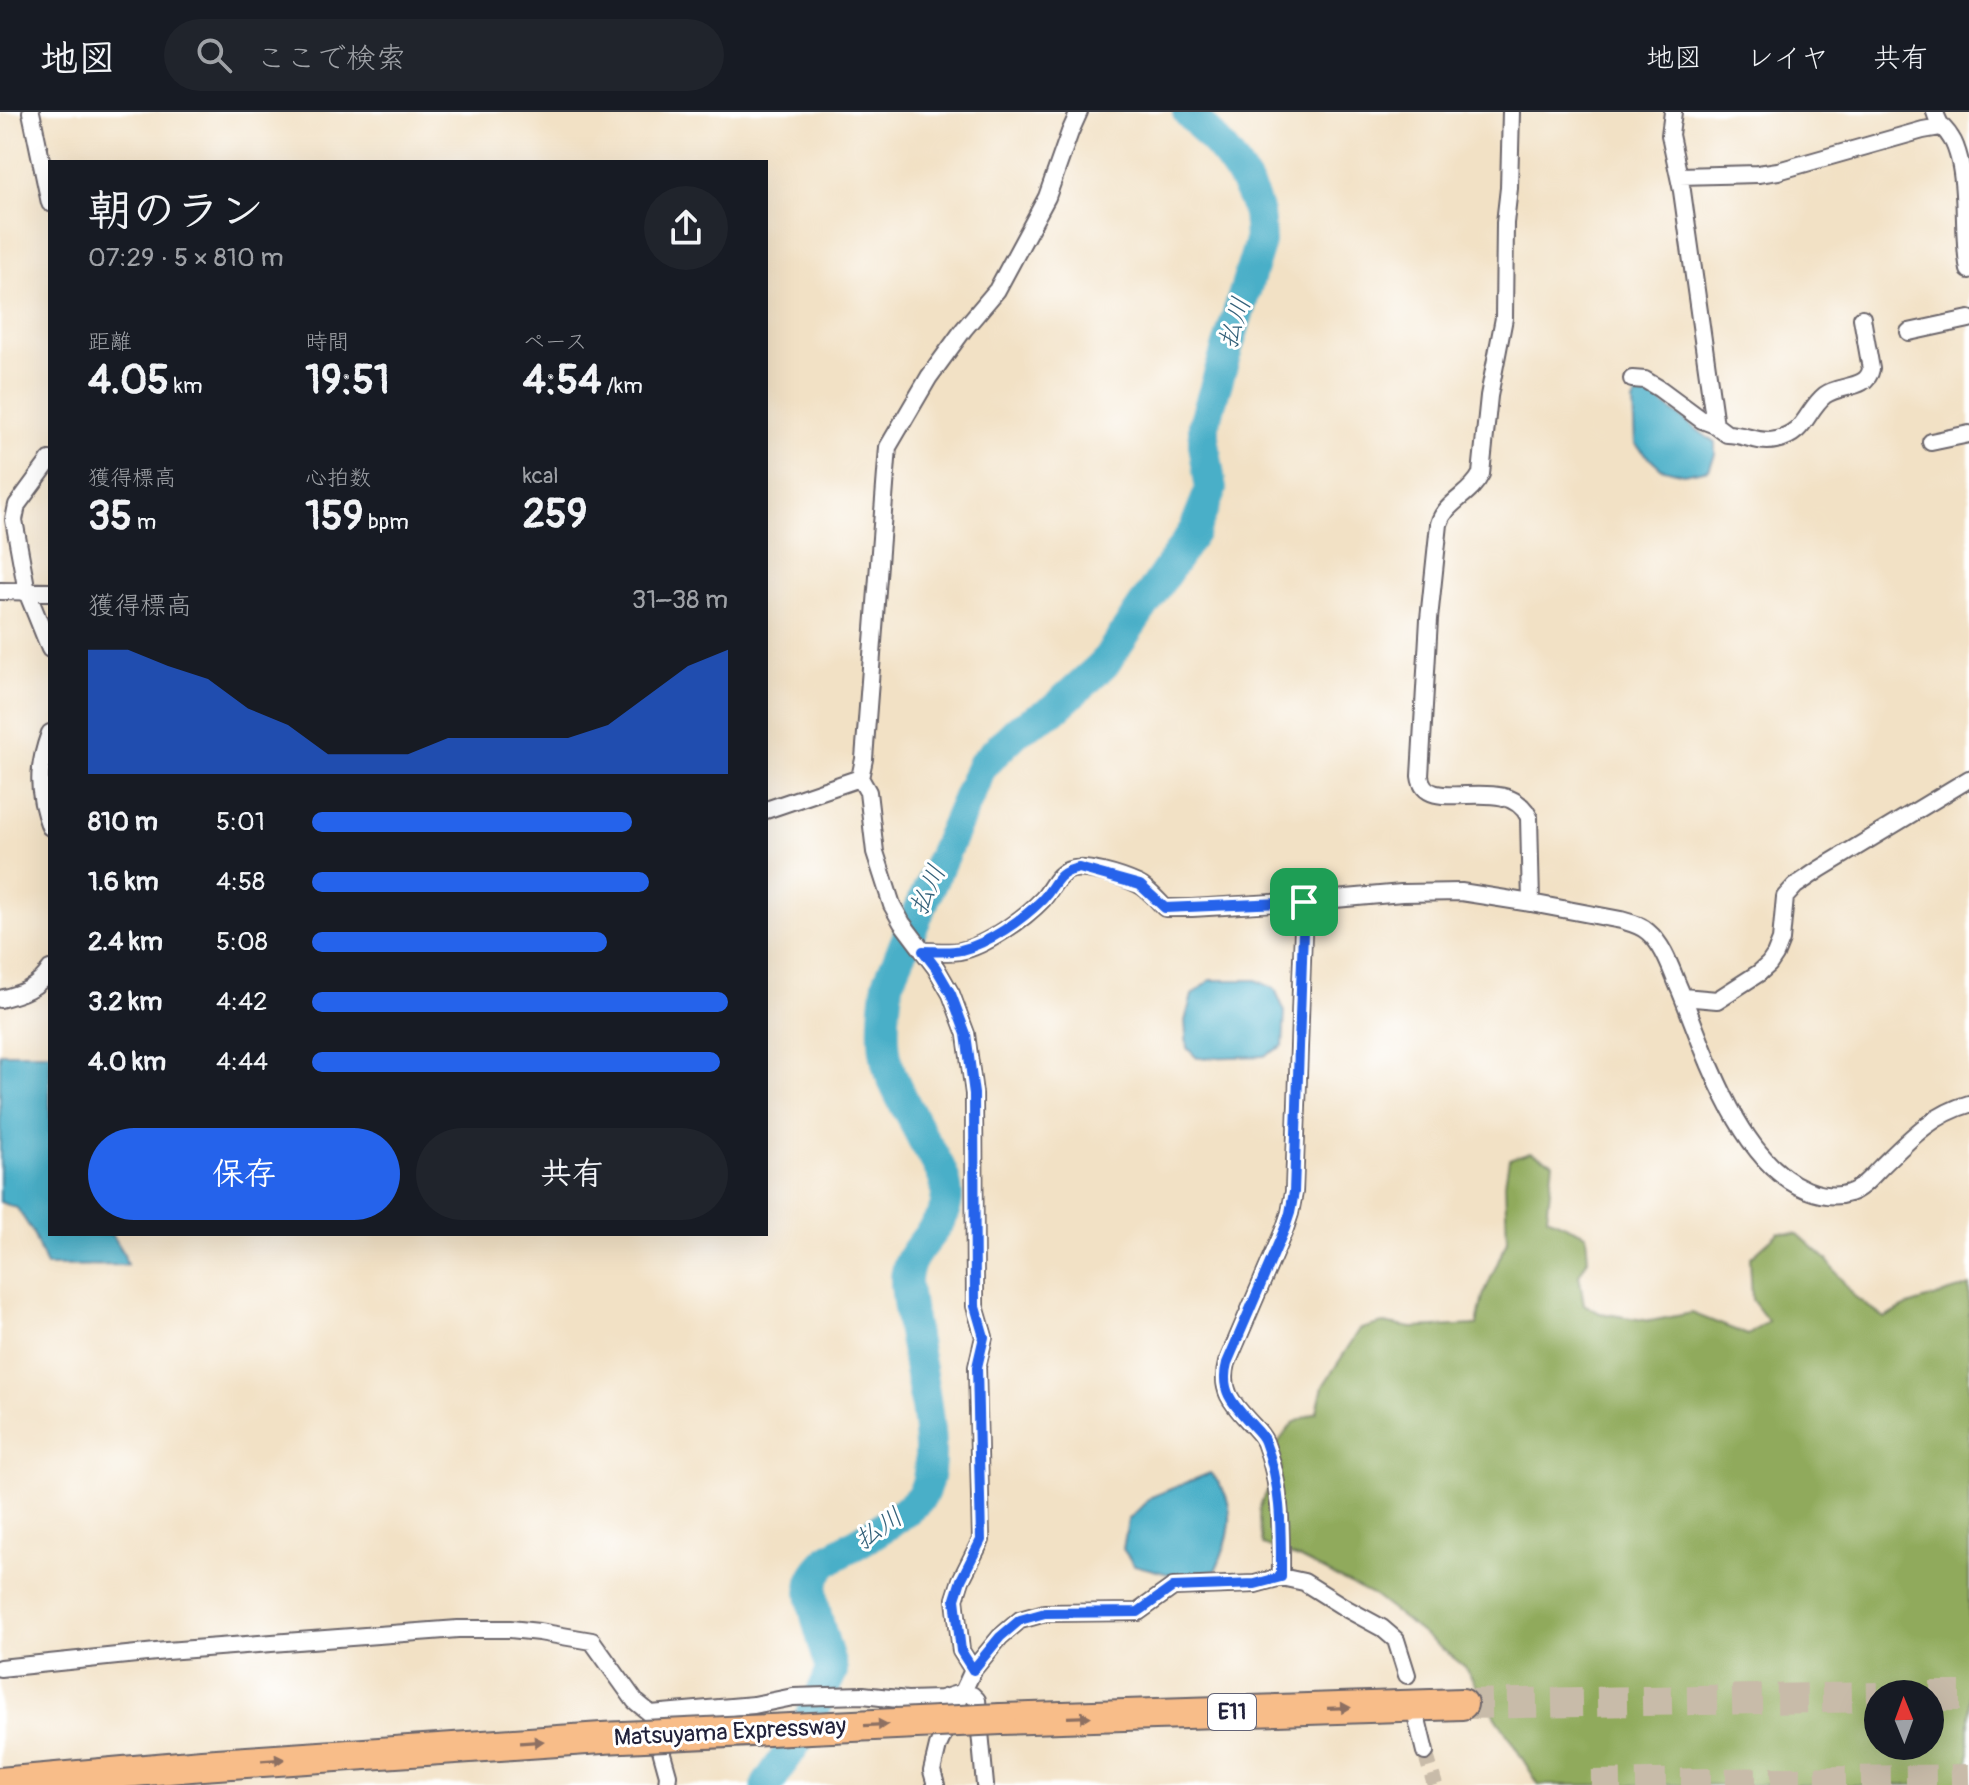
<!DOCTYPE html>
<html lang="ja">
<head>
<meta charset="utf-8">
<style>
  :root { --surface:#171b24; --page:#20242c; --text:#f1f3f6; --muted:#9ea1a6; --line:#363941; --accent:#2563eb }
  body { margin:0; font-family:Pangolin,"Klee One",sans-serif; background:var(--page); color:var(--text); height:100vh; display:flex; flex-direction:column; font-size:30px; white-space:nowrap }
  * { box-sizing:border-box; margin:0 }
  p { font-size:26px; color:var(--muted) }
  .icon { flex:none; width:44px; height:44px; fill:none; stroke:currentColor; stroke-width:2; stroke-linecap:round; stroke-linejoin:round }
  .map { position:relative; flex:1; overflow:hidden }
  .side { position:absolute; left:48px; top:48px; width:720px; height:1076px; display:flex; flex-direction:column; background:var(--surface); border-radius:0px; box-shadow:0 8px 32px #0002 }
  .side>* { flex:none }
  .needle { width:52px; rotate:359deg }
  .tools { position:absolute; left:1864px; top:1568px; display:grid; gap:16px }
  .tools a { display:grid; place-items:center; width:80px; height:80px; border-radius:50%; background:var(--surface); box-shadow:0 8px 32px #0002; font-size:40px }
  .pin { position:absolute; display:grid; place-items:center; width:68px; height:68px; color:#fff; margin:-34px; border-radius:16px; box-shadow:0 4px 12px #0006 }
  .round { display:grid; place-items:center; flex:none; width:84px; height:84px; border-radius:42px; background:var(--page) }
  .headline { display:flex; align-items:center; justify-content:space-between; height:136px; padding:0 40px }
  h1 { font-size:44px; font-weight:700; line-height:60px }
  .figures { display:grid; grid-template-columns:repeat(3,1fr); gap:12px; height:136px; padding:8px 40px }
  .figures div { display:grid; align-content:center }
  .figures b { font-size:40px; font-weight:700 }
  .figures small { font-size:22px; font-weight:400 }
  .figures p { font-size:22px }
  .chart { height:224px; padding:16px 40px }
  .chart p { display:flex; justify-content:space-between }
  .chart svg { width:100%; height:144px; margin-top:8px; fill:var(--accent); opacity:.7 }
  .button { display:flex; gap:16px; margin-top:auto; padding:16px 40px }
  .button a { flex:1; height:92px; border-radius:48px; background:var(--accent); color:#fff; font-size:32px; font-weight:700; line-height:92px; text-align:center }
  .button a+a { background:var(--page); color:var(--text) }
  ul { padding:0 40px; list-style:none; font-size:26px }
  li { display:grid; grid-template-columns:128px 96px 1fr; align-items:center; height:60px }
  li i { height:20px; border-radius:10px; background:var(--accent) }
  header { display:flex; align-items:center; gap:48px; box-sizing:border-box; height:112px; padding:0 40px; background:var(--surface); border-bottom:2px solid var(--line) }
  header strong { font-size:38px }
  nav { display:flex; gap:44px; margin-inline-start:auto; font-size:28px }
  .search { width:560px; height:72px; background:var(--page); display:flex; align-items:center; gap:20px; box-sizing:border-box; padding:0 28px; border-radius:44px; color:var(--muted); font-size:30px }
  .map>svg:first-child { display:block }
  .forest { fill:#90aa5c; stroke:#59664c; stroke-width:2; fill-rule:evenodd }
  .water { fill:#49afc8; stroke:#366882; stroke-width:2 }
  .lines { fill:none; stroke-linecap:round; stroke-linejoin:round }
  .river { stroke:#49afc8; stroke-width:32 }
  .minor-tunnel { stroke:#c8bba9; stroke-width:16; stroke-dasharray:16 8; stroke-linecap:butt }
  .motorway-tunnel { stroke:#c8bba9; stroke-width:30; stroke-dasharray:30 15; stroke-linecap:butt }
  .minor-casing { stroke:#6b656b; stroke-width:20 }
  .motorway-casing { stroke:#6b656b; stroke-width:34 }
  .minor { stroke:#fff; stroke-width:16 }
  .motorway { stroke:#f8bd89; stroke-width:30 }
  .motorway-bridge-casing { stroke:#6b656b; stroke-width:34; stroke-linecap:butt }
  .motorway-bridge { stroke:#f8bd89; stroke-width:30 }
  .oneway { fill:#8d7062 }
  .route-casing { stroke:#fff; stroke-width:16 }
  .route { stroke:#2563eb; stroke-width:10 }
  .labels { text-anchor:middle; dominant-baseline:central; stroke-width:6; stroke-linejoin:round; paint-order:stroke }
  .shield { fill:#fff; stroke:#646476; stroke-width:2 }
  .shield-label { font-size:22px; font-weight:bold; fill:#22223b }
  .street-label { font-size:24px; fill:#22223b; stroke:#fff }
  .water-label { font-size:26px; font-style:italic; fill:#34617a; stroke:#fff }
</style>
</head>
<body>
<header>
<strong>地図</strong>
<div class="search"><svg class="icon" aria-label="search" viewBox="0 0 24 24"><circle cx="10" cy="10" r="6"/><path d="M15 15l6 6"/></svg>ここで検索</div>
<nav><a>地図</a><a>レイヤ</a><a>共有</a></nav>
</header>
<div class="map">
<svg width="1969" height="1673" viewBox="0 0 1969 1673">
  <rect width="100%" height="100%" fill="#fff"/>
  <filter id="ink" filterUnits="userSpaceOnUse"><feTurbulence type="fractalNoise" baseFrequency=".0125" numOctaves="2"/><feDisplacementMap in="SourceGraphic" scale="16" xChannelSelector="R" yChannelSelector="G"/><feConvolveMatrix kernelMatrix="1 2 1 2 8 2 1 2 1" color-interpolation-filters="sRGB"/></filter>
  <filter id="wash" filterUnits="userSpaceOnUse"><feTurbulence type="fractalNoise" baseFrequency=".006" numOctaves="4" result="noise"/><feDisplacementMap in="SourceGraphic" scale="32" xChannelSelector="R" yChannelSelector="G"/><feGaussianBlur stdDeviation="1.8" result="paint"/><feColorMatrix in="noise" values="0 0 0 0 0 0 0 0 0 0 0 0 0 0 0 0 0 1.4 0 .05"/><feComposite in="paint" operator="in"/></filter>
  <g filter="url(#wash)">
    <rect width="100%" height="100%" fill="#f2e1c5"/>
    <!-- forest -->
    <path class="forest" d="M1530,1040l23,10 -6,55 39,17 2,25 -9,16 5,29 16,9 50,8 42,-8 56,22 20,-14 -16,-21 -2,-42 29,-26 19,2 28,25 28,37 30,22 27,-14 58,-18v499h-430l-75,-119 -90,-70 -73,-37 -38,-14c-9,-39 -3,-44 18,-76l-4,-25 16,-21 24,-11 6,-26 37,-57 23,-6 29,5 65,-3 6,-29 24,-55 -2,-58 4,-24zM1878,1582h52v52h-52z"/>
    <!-- water -->
    <path class="water" d="M1638,279l10,2 67,50v12l-6,14 -26,5 -22,-6 -26,-24 -2,-42z
      M1210,868h46l19,9 10,23 -2,34 -19,10 -67,2 -10,-10 -2,-27 7,-26z
      M0,941h50v181h61l13,21 3,10 -81,1 -14,-35 -15,-23 -17,-6z
      M1210,1361c31,30 21,63 5,98l-43,4 -38,-10 -11,-16 5,-29 23,-23z"/>
    <g class="lines">
      <!-- river -->
      <path class="river" d="M767,1673l36,-53 29,-61c-5,-20 -24,-71 -19,-89 2,-9 8,-15 14,-21 27,-17 70,-39 91,-61 33,-35 -12,-173 -12,-220 1,-38 51,-53 39,-98 -4,-15 -14,-30 -22,-43 -12,-25 -29,-50 -36,-77 -6,-25 -3,-54 1,-79l94,-218 37,-36 34,-19 51,-46 90,-133 17,-42 -7,-45v-20l56,-182c-1,-10 0,-22 -3,-32 -11,-39 -42,-69 -69,-98"/>
    </g>
  </g>
  <g filter="url(#ink)">
    <g class="lines">
      <!-- minor-tunnel -->
      <path class="minor-tunnel" d="M1425,1640l10,33"/>
      <!-- motorway-tunnel -->
      <path class="motorway-tunnel" d="M1930,1584h39
        M1462,1592l416,-7
        M1591,1673l378,-6"/>
      <defs>
        <path id="minor" d="M31,0l19,91
          M1511,0l-2,76 -4,35 -1,95 -15,78 -8,78c-10,21 -36,28 -42,50l-10,95 -9,157c5,43 86,-6 109,41l2,86
          M1673,0l-3,23 12,56 33,234
          M1935,0c5,17 9,14 16,26 5,7 7,16 9,24 8,35 2,72 9,108
          M1679,64l79,-2 20,-3 145,-41 17,-3
          M1909,220l60,-13
          M1632,267l13,1 15,9 42,31 13,5 12,9c17,0 32,10 49,6 30,-6 30,-30 49,-45 15,-11 42,-5 46,-26l-9,-51
          M1931,330l38,-8
          M50,348l-33,45 -3,15 13,72 23,57
          M0,479l50,1
          M50,621c-13,35 -13,59 0,94
          M860,666l8,14 7,60 17,53 10,18 34,45 15,26 15,40 8,60 1,212 9,31 -7,30 4,173 -20,40 -6,19 6,52 12,19 -35,76 -6,25 4,14
          M766,698l94,-32 4,-19 24,-312 41,-70 35,-48 33,-39 50,-93 23,-65 9,-20
          M923,839c12,0 25,2 37,0 26,-5 65,-33 83,-52 8,-9 12,-22 24,-28 14,-8 56,6 71,13 11,5 19,16 27,24h27l132,-8 78,-7 59,-1 70,11 90,17c10,3 20,5 27,12 16,13 24,40 32,58 26,63 59,173 127,200 13,5 28,8 42,3 13,-4 23,-17 32,-26 28,-27 50,-52 88,-63
          M1683,885l34,3 42,-27 10,-9 6,-9 6,-15 4,-43 10,-11 25,-17 149,-90
          M0,887c20,-5 39,-11 50,-30
          M1281,1465c0,-46 1,-91 -16,-135 -3,-6 -6,-10 -11,-15 -19,-21 -35,-34 -27,-64l58,-135 5,-15 4,-21 10,-290
          M0,1556l166,-17 292,-22h52l29,3 53,9 43,60 16,13 17,61 -1,10
          M973,1558l27,-33 20,-17 25,-7 93,-1 35,-25 82,-3 26,-7 23,5 43,27 35,19 14,12 11,35
          M651,1602l103,-9 39,-8 70,-2 44,5 34,-1 23,-7 8,3 5,5 8,85
          M1417,1607l8,33"/>
        <path id="motorway" d="M1001,1607l461,-15
          M0,1671l202,-18 400,-27"/>
      </defs>
      <!-- minor casing -->
      <use href="#minor" class="minor-casing"/>
      <!-- motorway casing -->
      <use href="#motorway" class="motorway-casing"/>
      <!-- minor -->
      <use href="#minor" class="minor"/>
      <!-- motorway -->
      <use href="#motorway" class="motorway"/>
      <defs>
        <path id="motorway-bridge" d="M602,1626l399,-19"/>
      </defs>
      <!-- motorway-bridge casing -->
      <use href="#motorway-bridge" class="motorway-bridge-casing"/>
      <!-- motorway-bridge -->
      <use href="#motorway-bridge" class="motorway-bridge"/>
    </g>
    <!-- one-way arrows -->
    <defs><path id="oneway-solid" d="M-6-.8H1V-3.2L6.5 0L1 3.2V.8H-6Z" transform="scale(2)"/></defs>
    <g class="oneway">
      <use href="#oneway-solid" transform="translate(1339 1596) rotate(-2)"/>
      <use href="#oneway-solid" transform="translate(1079 1605) rotate(-2)"/>
      <use href="#oneway-solid" transform="translate(876 1613) rotate(-3)"/>
      <use href="#oneway-solid" transform="translate(532 1630) rotate(-4)"/>
      <use href="#oneway-solid" transform="translate(273 1648) rotate(-4)"/>
    </g>
  </g>
  <g class="lines" filter="url(#ink)">
    <defs>
      <path id="route" d="M1079,756l61,17 25,23 139,-6 -10,290 -4,21 -5,15 -58,135c-8,30 8,43 27,64 5,5 9,9 11,15 17,44 16,89 16,135l-26,7 -82,3 -35,25 -93,1 -25,7 -20,17 -27,33 -12,-19 -6,-52 6,-19 20,-40 -4,-173 7,-30 -9,-31 -1,-212 -8,-60 -15,-40 -15,-26 -13,-17c12,0 26,2 38,-1 27,-6 62,-31 81,-50 15,-16 13,-27 37,-32z"/>
    </defs>
    <!-- route casing -->
    <use href="#route" class="route-casing"/>
    <!-- route -->
    <use href="#route" class="route"/>
  </g>
  <g class="labels">
    <!-- shield labels -->
    <rect class="shield" x="1208" y="1582" width="48" height="36" rx="6"/>
    <g class="shield-label">
      <text x="1232" y="1600">E11</text>
    </g>
    <!-- street labels -->
    <g class="street-label">
      <text transform="translate(730 1620) rotate(-3)">Matsuyama Expressway</text>
    </g>
    <!-- water labels -->
    <g class="water-label">
      <text transform="translate(1235 211) rotate(-73)">払川</text>
      <text transform="translate(928 778) rotate(-66)">払川</text>
      <text transform="translate(879 1417) rotate(-35)">払川</text>
    </g>
  </g>
</svg>
<div class="tools">
<a><svg class="needle" viewBox="-14 -14 28 28"><path d="M0-13l5 13h-10z" fill="#e53935"/><path d="M0 13l5-13h-10z" fill="#9ea1a6"/></svg></a>
</div>
<div class="pin" style="left:1304px;top:790px;background:#1e9e55"><svg class="icon" aria-label="arrive" viewBox="0 0 24 24"><path d="M6 21V4h12l-3 4 3 4H6"/></svg></div>
<section class="side">
<div class="headline"><div><h1>朝のラン</h1><p>07:29 · 5 × 810 m</p></div><a class="round"><svg class="icon" aria-label="share" viewBox="0 0 24 24"><path d="M12 15V3M7 8l5-5 5 5M5 13v7h14v-7"/></svg></a></div>
<div class="figures">
<div><p>距離</p><b>4.05<small> km</small></b></div>
<div><p>時間</p><b>19:51</b></div>
<div><p>ペース</p><b>4:54<small> /km</small></b></div>
</div>
<div class="figures">
<div><p>獲得標高</p><b>35<small> m</small></b></div>
<div><p>心拍数</p><b>159<small> bpm</small></b></div>
<div><p>kcal</p><b>259</b></div>
</div>
<div class="chart"><p><span>獲得標高</span>31–38 m</p>
<svg viewBox="0 0 160 44" preserveAspectRatio="none"><path d="M0 44V6L10 6L20 11L30 15L40 24L50 29L60 38L70 38L80 38L90 33L100 33L110 33L120 33L130 29L140 20L150 11L160 6V44z"/></svg>
</div>
<ul>
<li><b>810 m</b>5:01<i style="width:77%"></i></li>
<li><b>1.6 km</b>4:58<i style="width:81%"></i></li>
<li><b>2.4 km</b>5:08<i style="width:71%"></i></li>
<li><b>3.2 km</b>4:42<i style="width:100%"></i></li>
<li><b>4.0 km</b>4:44<i style="width:98%"></i></li>
</ul>
<div class="button"><a>保存</a><a>共有</a></div>
</section>
</div>
</body>
</html>
